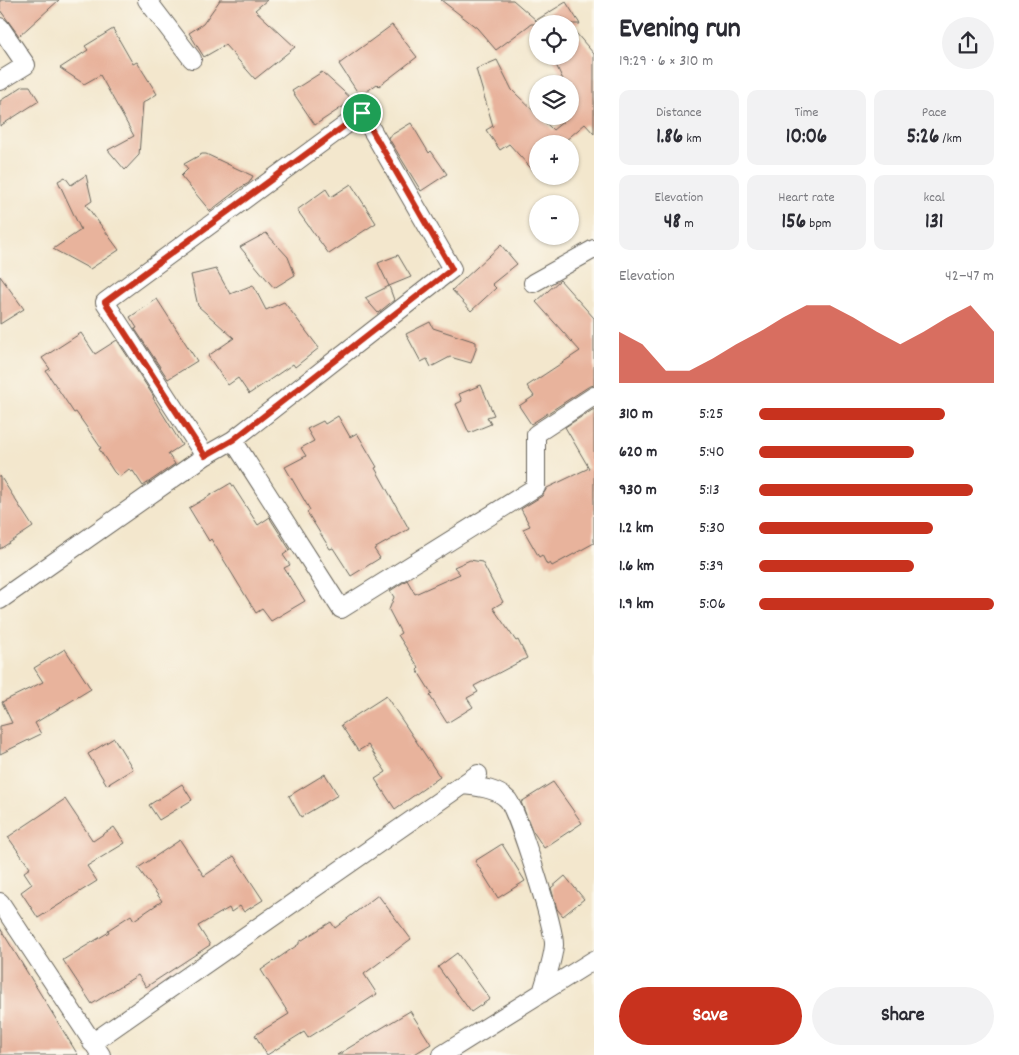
<!DOCTYPE html>
<html lang="en">
<head>
<meta charset="utf-8">
<style>
  :root { --surface:#fff; --page:#f2f2f3; --text:#2b2b33; --muted:#7c7c81; --accent:#c8321e }
  body { margin:0; font-family:Dekko,sans-serif; background:var(--page); color:var(--text); height:100vh; display:flex; flex-direction:column; font-size:19px; white-space:nowrap }
  * { box-sizing:border-box; margin:0 }
  p { font-size:16px; color:var(--muted) }
  .icon { flex:none; width:28px; height:28px; fill:none; stroke:currentColor; stroke-width:2; stroke-linecap:round; stroke-linejoin:round }
  .map { position:relative; flex:1; overflow:hidden }
  .drawer { display:flex; flex-direction:column; background:var(--surface); width:425px }
  .drawer>* { flex:none }
  .tools { position:absolute; left:529px; top:15px; display:grid; gap:10px }
  .tools a { display:grid; place-items:center; width:50px; height:50px; border-radius:50%; background:var(--surface); box-shadow:0 1px 4px #0004; font-size:25px }
  .pin { position:absolute; display:grid; place-items:center; width:42px; height:42px; color:#fff; margin:-21px; border:2px solid #fff; border-radius:50%; box-shadow:0 1px 5px #0007 }
  .round { display:grid; place-items:center; flex:none; width:52px; height:52px; border-radius:26px; background:var(--page) }
  .summary { display:flex; align-items:center; justify-content:space-between; height:85px; padding:0 25px }
  h1 { font-size:28px; font-weight:800; line-height:38px }
  .figures { display:grid; grid-template-columns:repeat(3,1fr); gap:8px; height:85px; padding:5px 25px }
  .figures div { display:grid; align-content:center; border-radius:10px; background:var(--page); text-align:center }
  .figures b { font-size:21px; font-weight:800 }
  .figures small { font-size:14px; font-weight:400 }
  .figures p { font-size:14px }
  .chart { height:140px; padding:10px 25px }
  .chart p { display:flex; justify-content:space-between }
  .chart svg { width:100%; height:90px; margin-top:5px; fill:var(--accent); opacity:.7 }
  .primary-button { display:flex; gap:10px; margin-top:auto; padding:10px 25px }
  .primary-button a { flex:1; height:58px; border-radius:30px; background:var(--accent); color:#fff; font-size:20px; font-weight:800; line-height:58px; text-align:center }
  .primary-button a+a { background:var(--page); color:var(--text) }
  ul { padding:0 25px; list-style:none; font-size:16px }
  li { display:grid; grid-template-columns:80px 60px 1fr; align-items:center; height:38px }
  li i { height:12px; border-radius:6px; background:var(--accent) }
  main { display:flex; flex:1; min-height:0 }
  .map>svg:first-child { display:block }
  .building { fill:#e8b39c }
  .lines { fill:none; stroke-linecap:round; stroke-linejoin:round }
  .street-casing { stroke:#67635a; stroke-width:20 }
  .street { stroke:#fff; stroke-width:18 }
  .route-casing { stroke:#fff; stroke-width:10 }
  .route { stroke:#c8321e; stroke-width:6 }
</style>
</head>
<body>
<main>
<div class="map">
<svg width="594" height="1055" viewBox="0 0 594 1055">
  <rect width="100%" height="100%" fill="#fbf7ec"/>
  <filter id="ink" filterUnits="userSpaceOnUse"><feTurbulence type="fractalNoise" baseFrequency=".02" numOctaves="2"/><feDisplacementMap in="SourceGraphic" scale="10" xChannelSelector="R" yChannelSelector="G"/><feConvolveMatrix kernelMatrix="1 2 1 2 8 2 1 2 1" color-interpolation-filters="sRGB"/></filter>
  <filter id="wash" filterUnits="userSpaceOnUse"><feTurbulence type="fractalNoise" baseFrequency=".0096" numOctaves="4" result="noise"/><feDisplacementMap in="SourceGraphic" scale="20" xChannelSelector="R" yChannelSelector="G"/><feGaussianBlur stdDeviation="1.12" result="paint"/><feColorMatrix in="noise" values="0 0 0 0 0 0 0 0 0 0 0 0 0 0 0 0 0 1.4 0 .05"/><feComposite in="paint" operator="in"/></filter>
  <g filter="url(#wash)">
    <rect width="100%" height="100%" fill="#f3e7cd"/>
    <g id="blocks">
      <!-- building -->
      <path class="building" d="M0,0h59l-40,36 -19,-26z
        M220,0h47l-12,10 40,37 -40,32 -30,-34 -21,12 -15,-24 14,-9z
        M441,0h72l23,20 -1,1 31,-19 14,22h-49l-35,26 -19,-22z
        M392,25l25,32 -38,29 -2,-2 -17,12 -21,-32z
        M570,26l24,28v80l-9,-10 -20,17 2,3h-29v32l-29,-32 -9,6 -14,-20 7,-4 -17,-57 21,-9 15,30 41,40 17,-14v-32h-5l-13,-28h18z
        M113,29l20,35 4,-2 20,32 -14,9 -4,52 -14,15 -17,-20 26,-14 -34,-61 -16,9 -24,-16 28,-18 -3,-4z
        M322,72l31,28 -38,25 -23,-34z
        M23,86h7l9,15 -39,25v-25z
        M411,123l18,30 2,-2 16,23 -26,17 -33,-54z
        M202,154h4l47,22 -4,7 -9,5 -30,23 -29,-35 7,-7 -4,-5z
        M86,175l6,26 -6,4 33,45 -29,19 -37,-20 28,-19 -23,-49 7,-4 6,8z
        M351,184l25,39 -47,31 -32,-44 29,-21 5,8z
        M266,233l22,24 7,18 -21,13 -34,-41z
        M501,245l16,19 -25,20 4,4 -25,23 -19,-21z
        M398,255l13,22 -22,9 -11,-23z
        M216,269l14,25 23,-9 13,25 18,-8 35,46 -24,19 -2,-3 -44,30 -11,-16 -10,7 -20,-29 26,-18 -36,-32 -7,-31z
        M0,276l24,33 -24,15z
        M560,280l34,38v67l-6,2 -57,37 -12,-18 15,-10 -7,-10 53,-35 -44,-49z
        M389,286l5,14 -16,13 -13,-15z
        M157,299l40,62 -29,18 -33,-50 2,-1 -7,-11z
        M430,322l3,6 43,14v7l-5,14 -21,-6 -19,10 -4,-8 -6,3 -15,-28z
        M81,333l14,21 22,-14 37,57 -1,1 29,47 -14,9 7,10 -32,22 -10,-15 -2,1 -2,-3 -10,8 -5,-5 -15,-23 2,-1 -25,-36 -2,1 -28,-42 4,-2 -8,-11z
        M481,385l13,30 -7,2 4,7 -22,9 -13,-29 6,-3 -3,-7z
        M594,409v134l-42,23 -2,-3 -3,2 -5,-10 -3,2 -16,-28 7,-3 -9,-17 21,-13 5,-8 42,-20 -24,-41z
        M338,416l12,21 7,-4 20,34 -2,1 34,61 -35,20 6,9 -29,18 -18,-28 -3,1 -23,-37 3,-2 -25,-43 21,-11 -5,-8 13,-7 -7,-12 16,-8 2,3z
        M0,476l33,51 -33,22z
        M231,483l27,42 12,-8 1,3 19,30 -7,5 7,10 -6,3 21,33 -34,20 -9,-12 -6,4 -45,-74 -2,2 -20,-33z
        M470,560l12,2 21,40 -10,6 23,33 2,-1 9,18 -53,28 4,6 -11,6 6,9 -26,16 -17,-27 2,-2 -15,-24 2,-2 -21,-33 3,-2 -12,-23 5,-13 -4,-6 17,-11 8,14 45,-20 -6,-7z
        M65,649l26,40 -56,34 6,11 -41,20v-28l12,-3 -10,-21 41,-20 -9,-14z
        M386,696l54,81 -45,32 -20,-30 11,-7 -18,-27 -10,6 -17,-26z
        M114,738l19,31 -26,16 -19,-31z
        M325,774l13,21 -37,22 -12,-21z
        M553,782l29,41 -38,25 -12,-18 -11,-28z
        M182,784l10,16 -33,20 -10,-15z
        M65,799l28,42 21,-14 11,16 -38,23 10,15 -59,37 -17,-26 11,-8 -8,-12 6,-4 -22,-31z
        M180,840l24,36 30,-20 29,44 -19,12 -4,-6 -9,6 -2,-4 -31,18 12,19 -64,42 -8,-12 -46,29 -29,-44 46,-28 -1,-2 23,-15 3,5 28,-19 -24,-33z
        M502,844l23,37 -27,17 -23,-37z
        M565,876l19,23 -21,17 -6,-7 -6,-21z
        M378,895l33,44 -47,35 13,20 -69,44 -4,-6 -37,23 -12,-20 34,-21 -28,-44 38,-26v-2l32,-20 4,6z
        M0,928l78,127h-78z
        M457,953l33,46 -19,13 -33,-45z
        M410,1011l21,33 -18,11h-76z"/>
    </g>
  </g>
  <g filter="url(#ink)">
    <use href="#blocks" fill-opacity="0" stroke="#67635a" stroke-width="1"/>
    <g class="lines">
      <defs>
        <path id="street" d="M147,0l45,59
          M0,27l26,38 -26,16
          M533,283l61,-34
          M233,440l108,169 195,-122v-53l58,-38
          M0,600l205,-144 28,-16 219,-171 -90,-156 -257,189 100,154
          M462,785c15,2 35,3 46,15 10,13 47,129 46,145 -1,15 -8,33 -12,48
          M0,902l101,153
          M92,1043l386,-269
          M442,1055l152,-95"/>
      </defs>
      <!-- street casing -->
      <use href="#street" class="street-casing"/>
      <!-- street -->
      <use href="#street" class="street"/>
    </g>
  </g>
  <g class="lines" filter="url(#ink)">
    <defs>
      <path id="route" d="M362,113l90,156 -219,171 -28,16 -100,-154z"/>
    </defs>
    <!-- route casing -->
    <use href="#route" class="route-casing"/>
    <!-- route -->
    <use href="#route" class="route"/>
  </g>
</svg>
<div class="tools">
<a><svg class="icon" aria-label="locate" viewBox="0 0 24 24"><circle cx="12" cy="12" r="6"/><path d="M12 2v4M12 18v4M2 12h4M18 12h4"/></svg></a>
<a><svg class="icon" aria-label="layers" viewBox="0 0 24 24"><path d="M12 4l9 5-9 5-9-5zM3 14l9 5 9-5"/></svg></a>
<a>+</a>
<a>−</a>
</div>
<div class="pin" style="left:362px;top:113px;background:#1e9e55"><svg class="icon" aria-label="arrive" viewBox="0 0 24 24"><path d="M6 21V4h12l-3 4 3 4H6"/></svg></div>
</div>
<section class="drawer">
<div class="summary"><div><h1>Evening run</h1><p>19:29 · 6 × 310 m</p></div><a class="round"><svg class="icon" aria-label="share" viewBox="0 0 24 24"><path d="M12 15V3M7 8l5-5 5 5M5 13v7h14v-7"/></svg></a></div>
<div class="figures">
<div><p>Distance</p><b>1.86<small> km</small></b></div>
<div><p>Time</p><b>10:06</b></div>
<div><p>Pace</p><b>5:26<small> /km</small></b></div>
</div>
<div class="figures">
<div><p>Elevation</p><b>48<small> m</small></b></div>
<div><p>Heart rate</p><b>156<small> bpm</small></b></div>
<div><p>kcal</p><b>131</b></div>
</div>
<div class="chart"><p><span>Elevation</span>42–47 m</p>
<svg viewBox="0 0 160 44" preserveAspectRatio="none"><path d="M0 44V19L10 25L20 38L30 38L40 32L50 25L60 19L70 12L80 6L90 6L100 12L110 19L120 25L130 19L140 12L150 6L160 19V44z"/></svg>
</div>
<ul>
<li><b>310 m</b>5:25<i style="width:79%"></i></li>
<li><b>620 m</b>5:40<i style="width:66%"></i></li>
<li><b>930 m</b>5:13<i style="width:91%"></i></li>
<li><b>1.2 km</b>5:30<i style="width:74%"></i></li>
<li><b>1.6 km</b>5:39<i style="width:66%"></i></li>
<li><b>1.9 km</b>5:06<i style="width:100%"></i></li>
</ul>
<div class="primary-button"><a>Save</a><a>Share</a></div>
</section>
</main>
</body>
</html>
